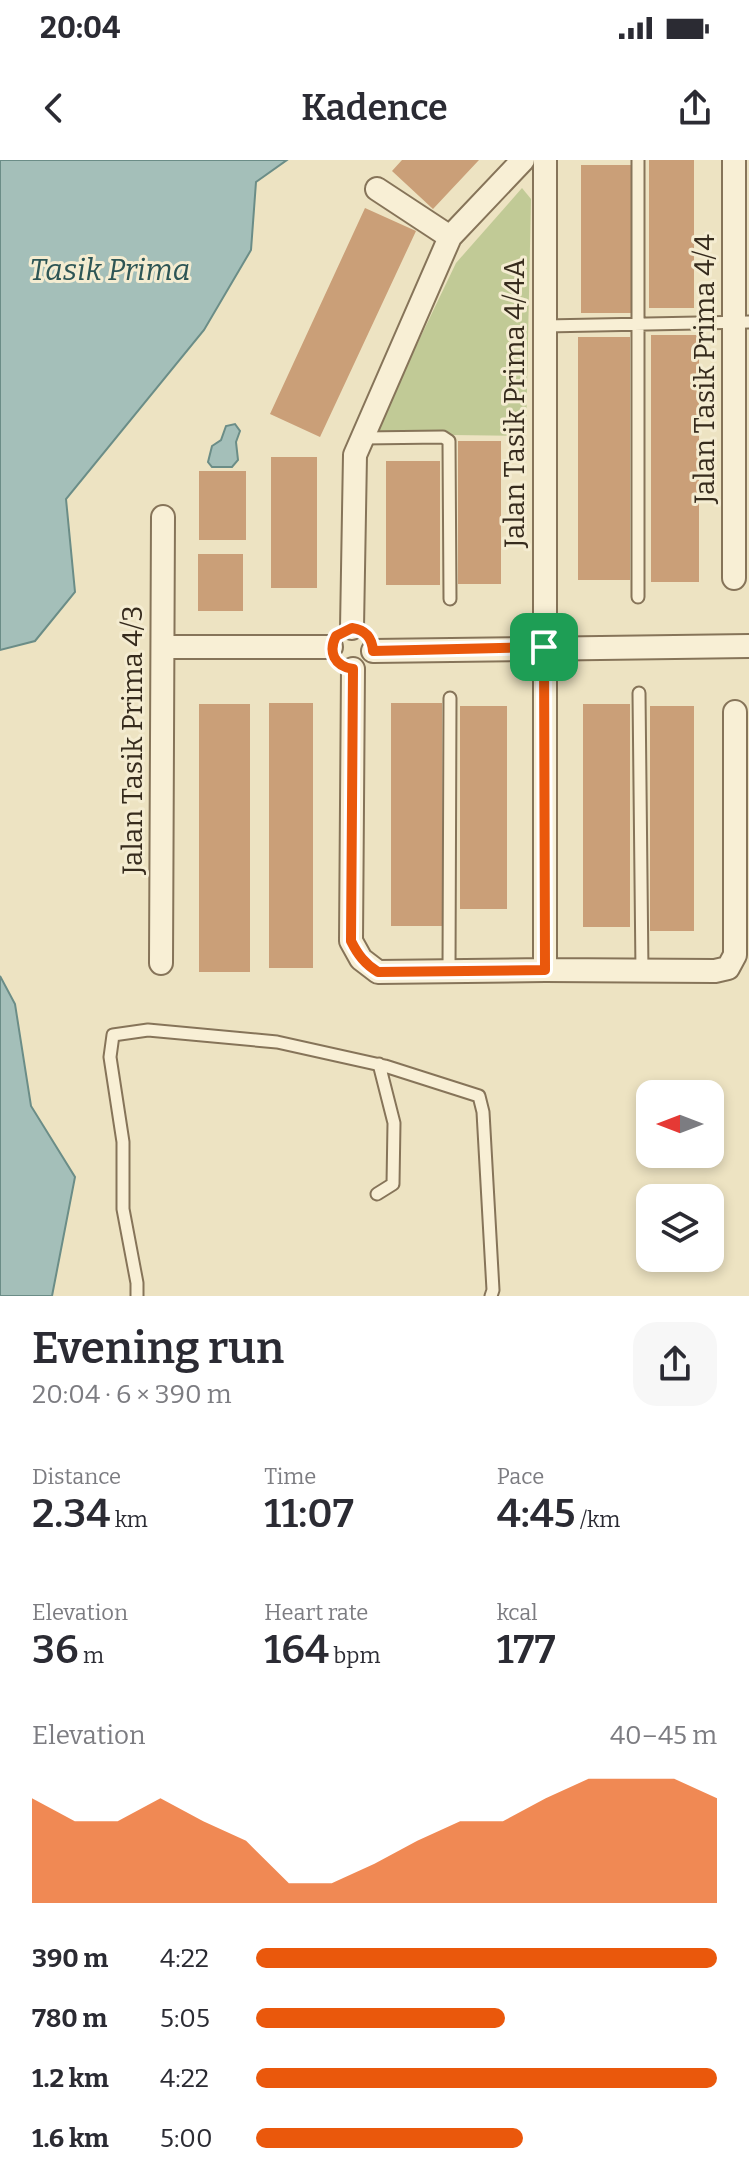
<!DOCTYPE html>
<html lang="en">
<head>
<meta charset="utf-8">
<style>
  :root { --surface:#fff; --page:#f7f7f7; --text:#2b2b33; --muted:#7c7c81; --accent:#ea580c }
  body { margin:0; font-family:Bitter,serif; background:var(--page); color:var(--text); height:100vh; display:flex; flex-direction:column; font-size:30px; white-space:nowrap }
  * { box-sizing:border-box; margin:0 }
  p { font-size:26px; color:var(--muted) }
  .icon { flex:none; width:44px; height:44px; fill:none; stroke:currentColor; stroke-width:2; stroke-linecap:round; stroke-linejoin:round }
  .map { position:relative; height:1136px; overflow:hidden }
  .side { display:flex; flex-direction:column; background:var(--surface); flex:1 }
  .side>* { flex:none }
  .needle { width:52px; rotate:270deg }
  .fabs { position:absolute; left:636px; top:920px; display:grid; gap:16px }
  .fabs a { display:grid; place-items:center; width:88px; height:88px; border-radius:16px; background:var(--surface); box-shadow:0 4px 12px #0003; font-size:40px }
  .pin { position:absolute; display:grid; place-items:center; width:68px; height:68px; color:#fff; margin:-34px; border-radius:16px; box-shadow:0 4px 12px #0006 }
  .round { display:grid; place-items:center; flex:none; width:84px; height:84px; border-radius:24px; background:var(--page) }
  .head { display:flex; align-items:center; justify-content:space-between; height:136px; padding:0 32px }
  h1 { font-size:44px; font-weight:600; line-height:60px }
  .metrics { display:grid; grid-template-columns:repeat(3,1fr); gap:12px; height:136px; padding:8px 32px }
  .metrics div { display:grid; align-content:center }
  .metrics b { font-size:40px; font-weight:600 }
  .metrics small { font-size:22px; font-weight:400 }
  .metrics p { font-size:22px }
  .chart { height:224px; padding:16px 32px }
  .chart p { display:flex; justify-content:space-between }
  .chart svg { width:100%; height:144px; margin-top:8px; fill:var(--accent); opacity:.7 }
  ul { padding:0 32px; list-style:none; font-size:26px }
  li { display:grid; grid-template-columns:128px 96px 1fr; align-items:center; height:60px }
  li i { height:20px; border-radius:10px; background:var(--accent) }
  .status { display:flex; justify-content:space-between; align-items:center; height:56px; padding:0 40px; background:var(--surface); direction:ltr }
  .status svg { height:22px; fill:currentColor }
  header { display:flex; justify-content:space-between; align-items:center; height:104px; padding:0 32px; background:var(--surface); font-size:36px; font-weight:600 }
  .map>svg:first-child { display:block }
  .green { fill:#c1ca96 }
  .water { fill:#a4bfb9; stroke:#6b8d87; stroke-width:2 }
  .building { fill:#ca9f78 }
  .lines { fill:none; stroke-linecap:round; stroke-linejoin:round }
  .service-casing { stroke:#867459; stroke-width:15 }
  .minor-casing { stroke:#867459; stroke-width:26 }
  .service { stroke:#f8efd5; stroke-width:11 }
  .minor { stroke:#f8efd5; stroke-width:22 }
  .route-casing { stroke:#fff; stroke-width:16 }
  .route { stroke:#ea580c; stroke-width:10 }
  .labels { text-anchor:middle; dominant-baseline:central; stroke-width:6; stroke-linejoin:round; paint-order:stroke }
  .street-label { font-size:28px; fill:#362b1d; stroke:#f4ecd1 }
  .water-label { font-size:30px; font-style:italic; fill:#2d5555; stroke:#f4ecd1 }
</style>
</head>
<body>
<div class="status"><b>20:04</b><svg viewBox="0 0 49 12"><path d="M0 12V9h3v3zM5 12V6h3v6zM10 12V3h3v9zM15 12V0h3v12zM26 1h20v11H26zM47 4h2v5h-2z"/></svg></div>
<header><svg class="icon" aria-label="back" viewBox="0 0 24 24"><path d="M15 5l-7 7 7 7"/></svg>Kadence<svg class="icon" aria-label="share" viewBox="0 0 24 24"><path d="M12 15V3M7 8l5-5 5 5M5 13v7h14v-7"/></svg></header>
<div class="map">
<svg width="749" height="1136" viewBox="0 0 749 1136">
  <rect width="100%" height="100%" fill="#ede3c2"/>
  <!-- green -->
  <path class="green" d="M522,28l9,11 -5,237 -152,-2 82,-171z"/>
  <!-- water -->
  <path class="water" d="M0,0h287l-31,22 -5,68 -47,80 -138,169 9,93 -40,49 -35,9z
    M235,264l5,7 -4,11 2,18 -6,7h-20l-4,-5 4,-16 9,-6 5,-14z
    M0,816l15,28 16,102 44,71 -23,119h-52z"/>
  <!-- building -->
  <path class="building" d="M402,0h77l-46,49 -41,-38z
    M649,0h45v148h-45z
    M581,5h52v148h-52z
    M365,48l51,23 -96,206 -50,-23z
    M651,175h48v247h-48z
    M578,177h52v243h-52z
    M458,281h43v143h-43z
    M271,297h46v131h-46z
    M386,301h54v124h-54z
    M199,311h47v69h-47z
    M198,394h45v57h-45z
    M269,543h44v265h-44z
    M391,543h51v223h-51z
    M199,544h51v268h-51z
    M583,544h47v223h-47z
    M460,546h47v203h-47z
    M650,546h44v225h-44z"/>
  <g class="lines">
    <defs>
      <path id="service" d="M638,0v437
        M545,166l204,-4
        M362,278l81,-1 6,4 1,158
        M639,533l3,278
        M449,810l1,-272
        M377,1034l16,-10 1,-61 -15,-59
        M137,1136v-13l-14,-74v-67l-13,-85 3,-22 35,-5 129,12 108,24 94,30 4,16 10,178 -2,6"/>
      <path id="minor" d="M734,0v418
        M377,29l73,48
        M352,468l3,-173 95,-218 73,-77
        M163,487h168
        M373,491l376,-5
        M353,509l-2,272 10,18 17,13 167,-2 170,1 13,-3 7,-13v-243
        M161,803l2,-446
        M545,810v-810"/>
    </defs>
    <!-- service casing -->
    <use href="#service" class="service-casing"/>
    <!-- minor casing -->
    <use href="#minor" class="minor-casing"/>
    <!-- service -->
    <use href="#service" class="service"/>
    <!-- minor -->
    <use href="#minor" class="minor"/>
  </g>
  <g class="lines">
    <defs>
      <path id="route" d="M352,468c14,2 20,10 21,23l171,-4 1,323 -167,2c-13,-8 -20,-17 -27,-31l2,-272c-19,-3 -25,-17 -17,-33z"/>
    </defs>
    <!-- route casing -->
    <use href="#route" class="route-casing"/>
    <!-- route -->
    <use href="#route" class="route"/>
  </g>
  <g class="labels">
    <!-- street labels -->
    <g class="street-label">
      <text transform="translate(704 209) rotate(-90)">Jalan Tasik Prima 4/4</text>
      <text transform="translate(514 243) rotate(-90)">Jalan Tasik Prima 4/4A</text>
      <text transform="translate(132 580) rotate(-90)">Jalan Tasik Prima 4/3</text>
    </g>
    <!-- water labels -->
    <g class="water-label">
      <text x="110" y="110">Tasik Prima</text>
    </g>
  </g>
</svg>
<div class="fabs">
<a><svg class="needle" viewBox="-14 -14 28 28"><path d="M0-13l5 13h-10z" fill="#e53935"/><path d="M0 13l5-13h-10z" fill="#7c7c81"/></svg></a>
<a><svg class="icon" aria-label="layers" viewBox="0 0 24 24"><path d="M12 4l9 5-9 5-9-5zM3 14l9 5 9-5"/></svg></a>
</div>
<div class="pin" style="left:544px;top:487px;background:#1e9e55"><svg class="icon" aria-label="arrive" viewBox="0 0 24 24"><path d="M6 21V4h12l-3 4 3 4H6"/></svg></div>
</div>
<section class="side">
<div class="head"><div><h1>Evening run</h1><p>20:04 · 6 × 390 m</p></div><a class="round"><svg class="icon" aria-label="share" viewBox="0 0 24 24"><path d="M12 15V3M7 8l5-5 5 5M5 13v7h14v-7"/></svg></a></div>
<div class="metrics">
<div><p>Distance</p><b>2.34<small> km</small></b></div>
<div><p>Time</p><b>11:07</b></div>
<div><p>Pace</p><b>4:45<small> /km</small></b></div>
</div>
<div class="metrics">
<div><p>Elevation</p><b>36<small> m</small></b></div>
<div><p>Heart rate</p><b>164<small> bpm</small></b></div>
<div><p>kcal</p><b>177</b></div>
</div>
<div class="chart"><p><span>Elevation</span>40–45 m</p>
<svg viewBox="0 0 160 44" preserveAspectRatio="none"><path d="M0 44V12L10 19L20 19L30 12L40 19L50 25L60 38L70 38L80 32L90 25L100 19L110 19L120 12L130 6L140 6L150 6L160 12V44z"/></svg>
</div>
<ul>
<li><b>390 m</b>4:22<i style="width:100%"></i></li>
<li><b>780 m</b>5:05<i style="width:54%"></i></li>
<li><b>1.2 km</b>4:22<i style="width:100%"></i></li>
<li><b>1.6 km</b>5:00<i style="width:58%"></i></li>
</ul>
</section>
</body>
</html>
